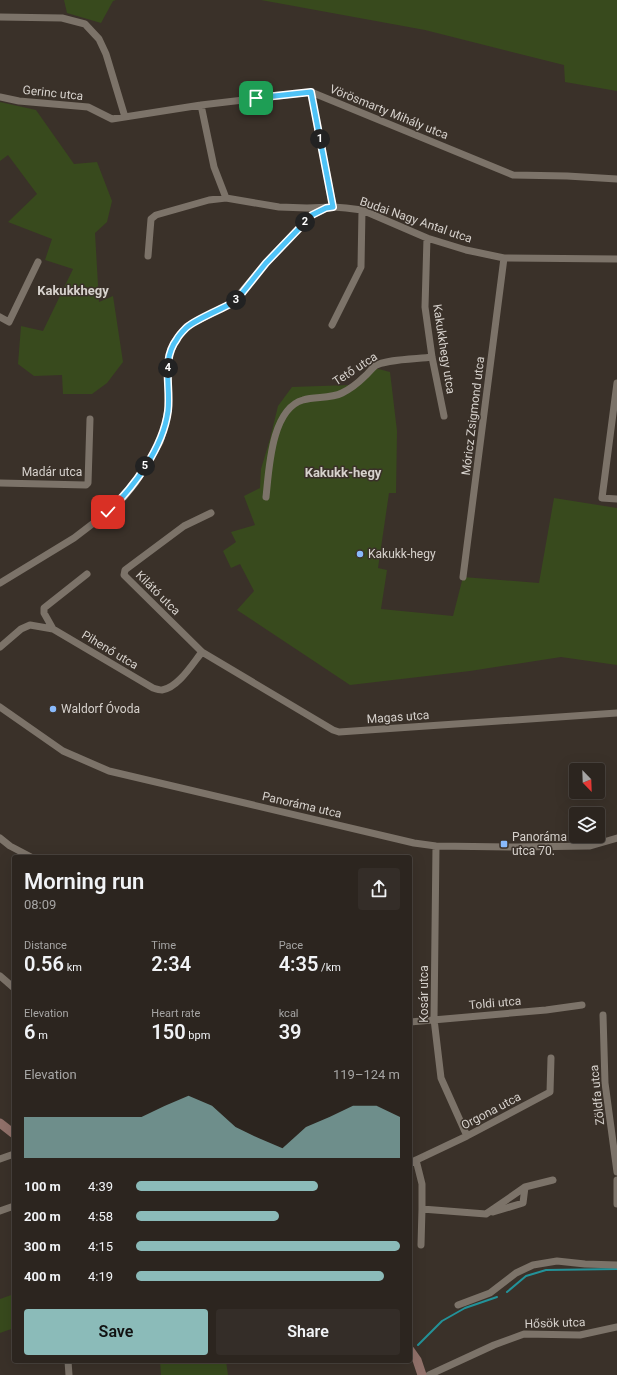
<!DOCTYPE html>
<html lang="en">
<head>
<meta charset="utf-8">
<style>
  :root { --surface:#2c251f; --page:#342d28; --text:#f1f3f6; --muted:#a6a5a4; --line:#48423d; --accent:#8bbbb9 }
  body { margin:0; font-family:Roboto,sans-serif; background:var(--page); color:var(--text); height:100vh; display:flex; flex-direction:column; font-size:15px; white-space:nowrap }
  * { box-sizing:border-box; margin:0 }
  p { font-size:13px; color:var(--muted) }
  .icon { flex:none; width:22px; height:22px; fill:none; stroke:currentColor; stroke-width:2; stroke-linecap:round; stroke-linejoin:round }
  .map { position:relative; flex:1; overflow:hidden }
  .drawer { position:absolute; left:12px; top:855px; width:400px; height:508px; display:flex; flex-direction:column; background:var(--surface); border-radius:4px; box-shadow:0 4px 16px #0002,0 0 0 1px var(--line) }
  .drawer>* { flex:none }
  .needle { width:26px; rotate:157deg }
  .controls { position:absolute; left:569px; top:763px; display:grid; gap:8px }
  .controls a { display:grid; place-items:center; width:36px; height:36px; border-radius:4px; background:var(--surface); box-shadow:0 4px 16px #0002,0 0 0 1px var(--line); font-size:20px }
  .pin { position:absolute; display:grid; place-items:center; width:34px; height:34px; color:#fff; margin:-17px; border-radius:8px; box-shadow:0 2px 6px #0006 }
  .km { position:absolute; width:20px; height:20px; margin:-10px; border-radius:50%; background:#222; color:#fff; font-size:11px; line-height:20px; text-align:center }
  .round { display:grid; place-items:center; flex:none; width:42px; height:42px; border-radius:4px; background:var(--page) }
  .summary { display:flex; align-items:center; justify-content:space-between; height:68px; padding:0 12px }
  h1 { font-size:22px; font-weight:600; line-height:30px }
  .stats { display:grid; grid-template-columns:repeat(3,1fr); gap:6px; height:68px; padding:4px 12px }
  .stats div { display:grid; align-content:center }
  .stats b { font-size:20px; font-weight:600 }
  .stats small { font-size:11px; font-weight:400 }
  .stats p { font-size:11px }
  .chart { height:112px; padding:8px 12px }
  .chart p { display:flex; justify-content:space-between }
  .chart svg { width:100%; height:72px; margin-top:4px; fill:var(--accent); opacity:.7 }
  .button { display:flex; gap:8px; margin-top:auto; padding:8px 12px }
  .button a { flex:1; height:46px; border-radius:4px; background:var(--accent); color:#111; font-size:16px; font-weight:600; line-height:46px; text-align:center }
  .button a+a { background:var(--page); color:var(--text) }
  ul { padding:0 12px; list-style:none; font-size:13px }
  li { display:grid; grid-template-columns:64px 48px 1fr; align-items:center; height:30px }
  li i { height:10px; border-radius:5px; background:var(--accent) }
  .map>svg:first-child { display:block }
  .green { fill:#384a1d }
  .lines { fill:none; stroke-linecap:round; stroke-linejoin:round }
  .stream { stroke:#239299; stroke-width:2 }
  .minor { stroke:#7c7369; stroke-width:7 }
  .secondary { stroke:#91716a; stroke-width:9 }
  .route-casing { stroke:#fff; stroke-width:8 }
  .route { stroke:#4fc3f7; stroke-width:5 }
  .poi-dot { fill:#89bafc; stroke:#3a3129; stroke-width:1.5 }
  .labels { text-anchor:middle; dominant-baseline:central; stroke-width:3; stroke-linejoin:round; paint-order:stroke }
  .street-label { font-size:12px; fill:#d6d1cc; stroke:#3a3129 }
  .poi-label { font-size:12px; fill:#d6d1cc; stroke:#3a3129; text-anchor:start }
  .neighbourhood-label { font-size:13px; font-weight:bold; fill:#d6d1cc; stroke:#3a3129 }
</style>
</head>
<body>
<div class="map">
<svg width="617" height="1375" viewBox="0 0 617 1375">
  <rect width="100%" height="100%" fill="#3a3129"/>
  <!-- green -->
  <path class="green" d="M64,0h52l-3,1 -12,22 -34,-10z
    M261,0h356v91l-52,-9 -1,-17 -139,-35z
    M0,102l36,8 38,54 23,-2 15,39 -5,21 -12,11 4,69 14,-6 10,66 -16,21 -15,11h-29l-1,-19 -28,1 -16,-12 3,-38 22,5 30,-62 -28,-9 7,-21 -44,-17 29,-28 -29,-39 -8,6z
    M371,367l19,5 7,59 -1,62h-7l-11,75 9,2 -6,39 72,7 10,-39 76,6 15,-85 63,10v157l-56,-8 -91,14 -120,14 -113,-75 17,-19 -14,-27 -9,4 -8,-17 13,-9 -5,-10 24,-7 -11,-29 16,-8 1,-19 9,-30 8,-33 14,-19 58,-2z
    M14,1294v34l-14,5v-34z
    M160,1361h66l2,14h-67z"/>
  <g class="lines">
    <!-- stream -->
    <path class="stream" d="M507,1292l19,-16 20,-6 71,-1
      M418,1345l24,-24 23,-13 32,-11"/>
    <!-- minor -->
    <path class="minor" d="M0,17l62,1 23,6 14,15 7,15 19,63
      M311,92l22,115
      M0,97l19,4 69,6 24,12 89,-14 110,-13 202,83 54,1 50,3
      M201,105l13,62 12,31
      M427,238l-2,69 7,50 12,59
      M148,256l3,-37 5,-4 53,-15 17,-2 53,9 28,1 26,-1 13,1 16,2 65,28 39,12 38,8 113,1
      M0,317l9,5 29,-60
      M332,325l29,-58 1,-57
      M617,383l-15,115 15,1
      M0,483l86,2 2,-2 2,-64
      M266,497c3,-27 5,-88 37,-97 12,-4 27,-1 39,-7 8,-4 16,-10 22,-16 4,-3 7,-8 11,-11 10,-7 44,-7 57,-9
      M211,513l-27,13 -59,44 -1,5 78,77 131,78 6,2 278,-19
      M463,577l41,-319
      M0,583l74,-45 34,-26 16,-15 12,-15 24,-40 5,-17 3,-15 1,-54 6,-15 12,-15 45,-23 34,-40 46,-48 14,-7
      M53,629l-9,-16v-5l43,-34
      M0,647l21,-18 9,-4 23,4 100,59c3,1 6,2 9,2 16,-2 31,-27 40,-38
      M0,707l63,44 46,20 305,72 22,3 80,1 74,-1 27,-8
      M0,838l10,8 21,11
      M436,846l-2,173 7,59 26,58
      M0,976l14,12
      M603,1015l2,68 12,89
      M410,1022l136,-12 36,-5
      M0,1159l14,-5
      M416,1160l6,24v25l64,5 39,-27 28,-7
      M410,1163l57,-27 83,-44 1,-34
      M617,1180v24
      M0,1211l14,-5
      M493,1212l30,-9 2,-16
      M421,1245l1,-36
      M458,1305l32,-12 26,-20 17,-8 24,-4 28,3 32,1
      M68,1361l1,14
      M429,1375l65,-30 30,-11 56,1 37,-8"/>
    <!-- secondary -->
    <path class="secondary" d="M0,1123l14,11
      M410,1350l7,10 5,15"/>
  </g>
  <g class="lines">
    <defs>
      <path id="route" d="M108,512c26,-25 55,-64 60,-101 3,-24 -7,-51 9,-72 2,-4 6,-8 9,-11 8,-8 36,-19 46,-25l6,-5 28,-35 46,-48 14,-7 7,-1 -22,-115 -55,6"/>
    </defs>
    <!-- route casing -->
    <use href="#route" class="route-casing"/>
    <!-- route -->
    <use href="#route" class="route"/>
  </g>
  <!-- markers -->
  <g class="poi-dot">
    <circle cx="360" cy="554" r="4"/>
    <circle cx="53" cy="709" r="4"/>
    <rect x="500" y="840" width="8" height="8" rx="2"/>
  </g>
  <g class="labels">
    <!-- street labels -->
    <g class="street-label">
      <text transform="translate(53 93) rotate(6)">Gerinc utca</text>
      <text transform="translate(389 112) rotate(22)">Vörösmarty Mihály utca</text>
      <text transform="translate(416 220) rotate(19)">Budai Nagy Antal utca</text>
      <text transform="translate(444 349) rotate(81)">Kakukkhegy utca</text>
      <text transform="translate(355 369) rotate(-33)">Tető utca</text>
      <text transform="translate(473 416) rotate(-83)">Móricz Zsigmond utca</text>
      <text x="52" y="472">Madár utca</text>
      <text transform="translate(158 593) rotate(45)">Kilátó utca</text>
      <text transform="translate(110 650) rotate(31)">Pihenő utca</text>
      <text transform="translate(398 717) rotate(-4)">Magas utca</text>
      <text transform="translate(302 805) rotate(13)">Panoráma utca</text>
      <text transform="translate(424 994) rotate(-90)">Kosár utca</text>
      <text transform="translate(495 1003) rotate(-5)">Toldi utca</text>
      <text transform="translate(597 1095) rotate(-96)">Zöldfa utca</text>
      <text transform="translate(491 1111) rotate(-28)">Orgona utca</text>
      <text transform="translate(555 1323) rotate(-2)">Hősök utca</text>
    </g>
    <!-- poi labels -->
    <g class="poi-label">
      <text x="368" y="554">Kakukk-hegy</text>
      <text x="61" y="709">Waldorf Óvoda</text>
      <text x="512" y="837">Panoráma<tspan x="512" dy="14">utca 70.</tspan></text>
    </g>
    <!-- neighbourhood labels -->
    <g class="neighbourhood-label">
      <text x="73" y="290">Kakukkhegy</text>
      <text x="343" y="472">Kakukk-hegy</text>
    </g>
  </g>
</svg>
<div class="controls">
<a><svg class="needle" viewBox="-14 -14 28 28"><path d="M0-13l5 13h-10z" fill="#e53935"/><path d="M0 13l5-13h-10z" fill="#a6a5a4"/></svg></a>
<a><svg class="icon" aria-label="layers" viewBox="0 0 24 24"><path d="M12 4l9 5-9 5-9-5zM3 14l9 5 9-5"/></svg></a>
</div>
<div class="pin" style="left:256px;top:98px;background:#1e9e55"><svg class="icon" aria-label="arrive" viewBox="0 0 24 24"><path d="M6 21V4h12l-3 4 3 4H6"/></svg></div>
<div class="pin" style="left:108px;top:512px;background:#d93025"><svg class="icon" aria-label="check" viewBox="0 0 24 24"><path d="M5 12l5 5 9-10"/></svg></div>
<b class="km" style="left:320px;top:139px">1</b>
<b class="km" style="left:305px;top:222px">2</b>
<b class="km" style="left:236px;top:300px">3</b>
<b class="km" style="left:168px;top:368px">4</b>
<b class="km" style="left:145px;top:466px">5</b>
<section class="drawer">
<div class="summary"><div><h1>Morning run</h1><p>08:09</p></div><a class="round"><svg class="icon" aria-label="share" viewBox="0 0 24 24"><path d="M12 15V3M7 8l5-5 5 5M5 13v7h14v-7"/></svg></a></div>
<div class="stats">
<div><p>Distance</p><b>0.56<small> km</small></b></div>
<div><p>Time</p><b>2:34</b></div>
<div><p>Pace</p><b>4:35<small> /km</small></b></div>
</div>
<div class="stats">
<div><p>Elevation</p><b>6<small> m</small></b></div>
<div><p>Heart rate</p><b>150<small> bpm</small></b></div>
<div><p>kcal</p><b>39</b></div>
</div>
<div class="chart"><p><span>Elevation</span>119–124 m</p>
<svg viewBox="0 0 160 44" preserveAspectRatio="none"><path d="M0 44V19L10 19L20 19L30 19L40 19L50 19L60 12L70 6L80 12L90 25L100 32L110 38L120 25L130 19L140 12L150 12L160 19V44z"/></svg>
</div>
<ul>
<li><b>100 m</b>4:39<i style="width:69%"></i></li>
<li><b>200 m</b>4:58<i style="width:54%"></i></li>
<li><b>300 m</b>4:15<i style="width:100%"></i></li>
<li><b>400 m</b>4:19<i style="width:94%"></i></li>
</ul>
<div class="button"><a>Save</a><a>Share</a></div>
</section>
</div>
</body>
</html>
